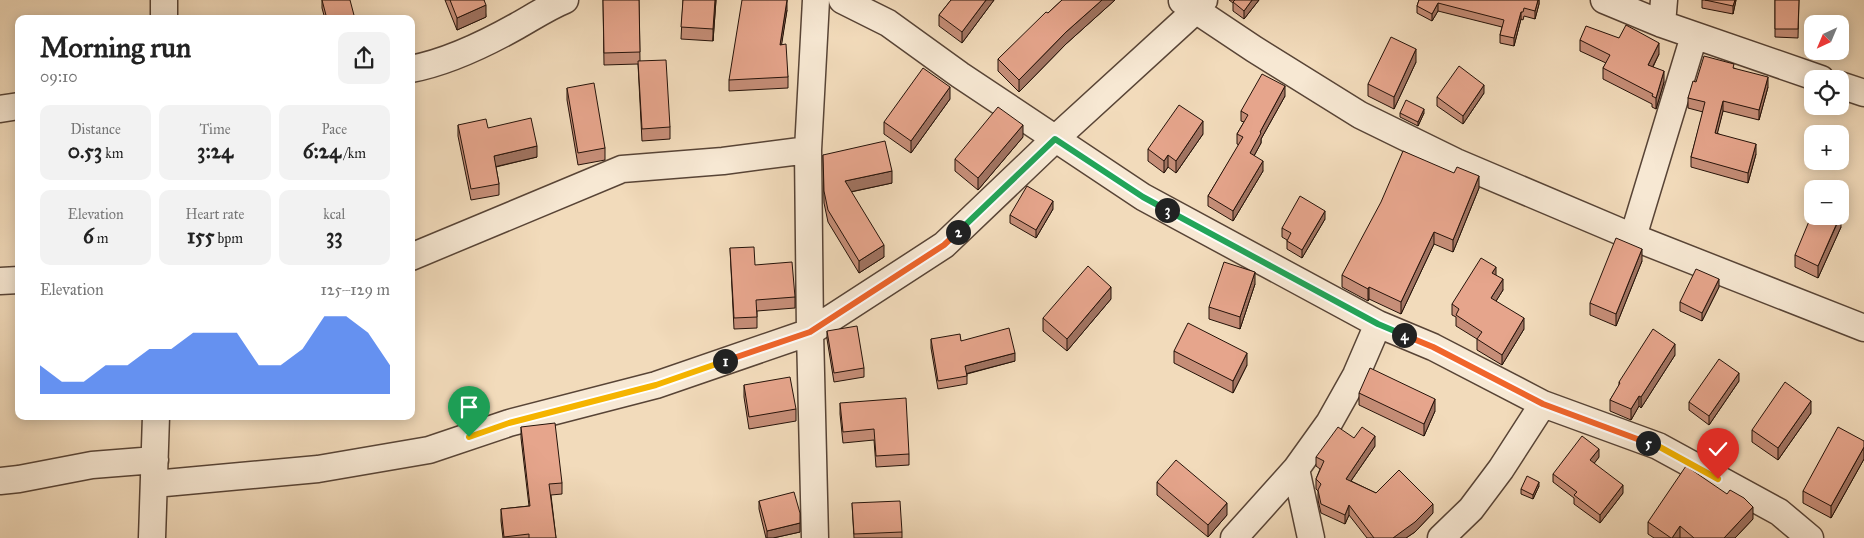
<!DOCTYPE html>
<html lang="en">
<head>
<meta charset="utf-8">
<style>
  :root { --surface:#fff; --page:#f2f2f2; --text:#222; --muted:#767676; --accent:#2563eb }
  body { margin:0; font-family:"IM FELL Great Primer",serif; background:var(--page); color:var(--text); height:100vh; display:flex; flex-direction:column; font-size:19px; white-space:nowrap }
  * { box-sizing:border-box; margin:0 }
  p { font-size:16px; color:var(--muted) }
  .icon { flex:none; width:28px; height:28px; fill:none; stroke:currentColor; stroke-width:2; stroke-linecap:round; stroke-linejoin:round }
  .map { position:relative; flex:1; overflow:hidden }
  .side { position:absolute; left:15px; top:15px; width:400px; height:405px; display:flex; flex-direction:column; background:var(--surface); border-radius:10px; box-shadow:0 2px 12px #0003 }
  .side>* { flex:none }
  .needle { width:32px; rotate:224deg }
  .tools { position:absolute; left:1804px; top:15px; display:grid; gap:10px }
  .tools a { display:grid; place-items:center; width:45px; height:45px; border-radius:10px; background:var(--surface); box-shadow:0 2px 12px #0003; font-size:25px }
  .pin { position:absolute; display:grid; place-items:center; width:42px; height:42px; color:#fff; margin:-51px -21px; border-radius:50% 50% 50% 0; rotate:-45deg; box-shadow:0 0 5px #0007 }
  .pin .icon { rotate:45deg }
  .km { position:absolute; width:25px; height:25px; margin:-12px; border-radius:50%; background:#222; color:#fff; font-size:14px; line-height:25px; text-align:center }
  .round { display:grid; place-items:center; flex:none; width:52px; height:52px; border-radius:10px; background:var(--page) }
  .head { display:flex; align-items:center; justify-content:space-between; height:85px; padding:0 25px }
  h1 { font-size:28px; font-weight:800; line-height:38px }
  .metrics { display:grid; grid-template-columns:repeat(3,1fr); gap:8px; height:85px; padding:5px 25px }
  .metrics div { display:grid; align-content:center; border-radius:10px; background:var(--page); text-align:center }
  .metrics b { font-size:21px; font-weight:800 }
  .metrics small { font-size:14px; font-weight:400 }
  .metrics p { font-size:14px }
  .chart { height:140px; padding:10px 25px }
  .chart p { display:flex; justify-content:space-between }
  .chart svg { width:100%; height:90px; margin-top:5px; fill:var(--accent); opacity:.7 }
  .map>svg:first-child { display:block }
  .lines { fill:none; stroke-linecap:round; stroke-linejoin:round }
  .minor-casing { stroke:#584436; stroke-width:29 }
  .minor { stroke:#f7e8d3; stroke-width:26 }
  .wall { fill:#c68e78; stroke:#251209 }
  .shaded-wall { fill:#a17462; stroke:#251209 }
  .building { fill:#e6a58c; stroke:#251209 }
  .split-1-casing { stroke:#fff; stroke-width:10 }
  .split-2-casing { stroke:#fff; stroke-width:10 }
  .split-3-casing { stroke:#fff; stroke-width:10 }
  .split-4-casing { stroke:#fff; stroke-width:10 }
  .split-5-casing { stroke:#fff; stroke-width:10 }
  .split-6-casing { stroke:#fff; stroke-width:10 }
  .split-1 { stroke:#f5b400; stroke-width:6 }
  .split-2 { stroke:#f0652b; stroke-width:6 }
  .split-3 { stroke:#22a559; stroke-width:6 }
  .split-4 { stroke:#22a559; stroke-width:6 }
  .split-5 { stroke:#f0652b; stroke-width:6 }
  .split-6 { stroke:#f5b400; stroke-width:6 }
</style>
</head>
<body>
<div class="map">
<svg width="1864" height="538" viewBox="0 0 1864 538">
  <rect width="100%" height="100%" fill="#f2dbbb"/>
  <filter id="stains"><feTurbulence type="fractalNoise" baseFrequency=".004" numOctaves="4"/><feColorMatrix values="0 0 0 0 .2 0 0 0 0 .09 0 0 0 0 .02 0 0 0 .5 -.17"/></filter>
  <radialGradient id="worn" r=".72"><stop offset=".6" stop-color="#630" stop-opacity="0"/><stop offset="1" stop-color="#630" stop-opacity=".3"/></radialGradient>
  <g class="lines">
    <defs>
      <path id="minor" d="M842,0l46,23 72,52 183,122 235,127 55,23 110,57 115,42 121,66 31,26
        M1604,0l58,24 159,55
        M1182,1l72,48 106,66 96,47 177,75 231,91
        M164,19v-19
        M1662,24l2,-24
        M411,69c37,-7 74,-25 106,-43 16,-9 31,-19 48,-26
        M1840,85l24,8
        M0,109l19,-3
        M1633,237l61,-201
        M411,257l211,-88 101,-8 85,-11
        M0,281l19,-1
        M1296,469l33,-46 27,-48 22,-51
        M0,481l19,-2 73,-14 63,-5
        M154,484l164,-15 111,-19 80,-27 147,-38 154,-53 134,-87 111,-106 140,-128 9,-11
        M152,538l4,-122
        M815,538l-5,-206 -2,-182 8,-150
        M1234,538l62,-69 15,69
        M1441,538l30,-29 30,-40 42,-65"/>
    </defs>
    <!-- minor casing -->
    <use href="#minor" class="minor-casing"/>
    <!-- minor -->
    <use href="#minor" class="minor"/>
  </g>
  <!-- wall -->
  <path class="wall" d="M322,0l33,19h-30l-3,-11z
    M445,0h39l2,17 -29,13z
    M603,0h36l1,61 30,66v12l-28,2 -4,-77 -34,1z
    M683,0h33l-3,41 -32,-2z
    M951,0h43l-32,43 -23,-17v-11z
    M1062,0h53l-49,44 -47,48 -21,-21v-12z
    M1229,0h30l-15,19 -11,-8v-8z
    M1419,0h120v4l-4,15 -11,-3 -1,4 -2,-1 -7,27 -14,-3v-8l2,-8 -64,-16 -6,10 -15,-8v-7z
    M1702,0h34l-3,14 -31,-6z
    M1775,0h24l-1,38 -23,-1z
    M787,10l-6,35 7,32v11l-59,3v-11z
    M1580,40l79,14 -6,13 11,15 -8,27 -4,-2v-3l-49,-25v-11l3,-5 -26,-12z
    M1416,62l-22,47 -26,-13v-12z
    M1734,68l34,19 -9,33 -36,-9 -6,22 39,21 -8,29 -57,-16v-10l12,-45 -15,-4v-10l8,-16z
    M567,88l38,60v12l-27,5 -11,-65z
    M1484,93l-21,31 -26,-18v-9z
    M1285,96l-24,43v4l-7,13 9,15 -30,50 -25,-15v-10l31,-51 -2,-1v-10l7,-12 -3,-1v-10z
    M950,99l-39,54 -27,-19v-12z
    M1400,113h24l-6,13 -18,-9z
    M458,125l79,32 -41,10 3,17v11l-28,5 -13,-64z
    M1203,134l-27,39 -8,-6 -4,6 -16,-12v-12z
    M1023,137l-45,53 -23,-19v-12z
    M823,155l69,28 -41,9 33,65 -25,16 -31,-51 -4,-19z
    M1479,188l-26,64 -19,-8 -33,70 -32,-15 -1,2 -26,-14v-12z
    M1053,209l-17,29 -26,-15v-8z
    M1325,219l-23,39 -15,-9v-9l-5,-3v-9z
    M1841,227l-23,51 -23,-11v-12z
    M730,248l25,17 40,32v11l-38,3v17l-23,1z
    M1642,261l-26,65 -26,-11v-12z
    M1496,275l7,15 -7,11 28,28 -22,36 -25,-15v-11l-21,-13v-9l-4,-2v-11z
    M1255,284l-15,45 -31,-10v-12z
    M1719,287l-17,34 -22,-10v-9z
    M1111,299l-44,52 -24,-20v-13z
    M827,331l37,37v9l-30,5 -7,-43z
    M931,339l30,2 54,20 -48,13v10l-29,5 -7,-41z
    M1174,351l73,14 -14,28 -59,-30z
    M1675,355l-34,53 -2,-2 -8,14 -21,-9v-11l9,-14v-4z
    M1739,381l-30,44 -20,-15v-8z
    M744,385l52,24v12l-47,8 -5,-32z
    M1359,393l76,18 -11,25 -65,-31z
    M840,403l69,51v11l-33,2 -2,-27 -31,3 -3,-29z
    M1811,413l-33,47 -26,-18v-12z
    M521,427l41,56v11l-11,1 5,43h-53l-2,-17v-12l28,-3 -8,-68z
    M1354,438l21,8 -24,35 25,12 57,20 -18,19 -9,6h-39l-18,-23 -4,9 -24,-11 -3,-13v-9l-2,-2v-10l4,-10 -4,-3v-9z
    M1864,441v18l-33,59 -28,-15v-12z
    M1599,457l-5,6 29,30 -23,30 -26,-19v-6l-21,-16v-8z
    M1157,482l70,33 -19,22 -51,-42z
    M1539,486l-6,13 -12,-5v-5z
    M759,501l41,31 -27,6h-7l-7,-29z
    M852,503l50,29v6h-48z
    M1753,519l-18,19h-81l-6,-4v-12z"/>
  <!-- shaded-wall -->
  <path class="shaded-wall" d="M715,0h1l-3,41v-12z
    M787,0v10l-7,45v-10z
    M986,0h8l-32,43v-11z
    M1102,0h13l-49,44 -47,48v-12l47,-48z
    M1252,0h7l-15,19v-8z
    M1538,0h1v4l-4,15v-8z
    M1735,0h1l-3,14v-8z
    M1438,3v8l-6,10v-7z
    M486,5v12l-29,13v-12z
    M1521,12v7l-7,27v-8z
    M1659,43v11l-11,22v-11z
    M1416,49v13l-22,47v-12z
    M1664,71v11l-8,27v-11z
    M1768,77v10l-9,33v-10z
    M1484,85v8l-21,31v-8z
    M1285,86v10l-24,43v4l-11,20v-10l10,-21z
    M950,87v12l-39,54v-12z
    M1723,101v10l-8,32v-10z
    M1424,109v4l-6,13v-4z
    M1203,121v13l-27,39v-12z
    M1023,125v12l-45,53v-12z
    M1756,144v10l-8,29v-10z
    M537,146v11l-43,10v-11z
    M1168,155v12l-4,6v-12z
    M1263,161v10l-30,50v-10z
    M892,171v12l-47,10v-12z
    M1479,176v12l-26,64v-12z
    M1053,201v8l-17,29v-8z
    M1325,211v8l-23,39v-8z
    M1841,215v12l-23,51v-12z
    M1434,232v12l-33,70v-12z
    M884,245v12l-25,16v-12z
    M1642,249v12l-26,65v-12z
    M1496,267v11l-4,-5z
    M1255,272v12l-15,45v-12z
    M1503,279v11l-12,19v-11z
    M1719,279v8l-17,34v-8z
    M1111,287v12l-44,52v-12z
    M1369,287v12l-1,2v-12z
    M1524,318v11l-22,36v-10z
    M1675,344v11l-34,53v-11z
    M1015,353v8l-50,13v-8z
    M1247,353v12l-14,28v-12z
    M1739,373v8l-30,44v-9z
    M1639,396v10l-8,14v-11z
    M1435,399v12l-11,25v-12z
    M1811,401v12l-33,47v-12z
    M1375,436v10l-29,42v-9z
    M1864,447v12l-33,59v-12z
    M1599,449v8l-9,12v-9z
    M1539,482v4l-6,13v-4z
    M1623,485v8l-23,30v-8z
    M1227,503v12l-19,22v-12z
    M1433,504v9l-18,19 -9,6h-13z
    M1349,505v10l-4,9v-9z
    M1753,507v12l-18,19h-11z
    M800,523v9l-27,6h-6v-7z
    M1680,526v12h-8z"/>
  <!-- building -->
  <path class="building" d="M322,0h28l5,19h-28z
    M450,0h34l2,5 -29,13z
    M603,0h36l1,52 -36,1z
    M683,0h32l-2,29 -32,-2z
    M742,0h45l-7,45 6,-1 2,33 -59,3z
    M951,0h35l-24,32 -23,-17z
    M1062,0h40l-36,32 -47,48 -21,-21 48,-47 2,1z
    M1235,0h17l-8,11 -11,-9z
    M1419,0h119l-3,11 -11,-3 -1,4h-2l-7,26 -14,-3 4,-15 -66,-17 -6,11 -15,-8z
    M1705,0h30l-2,6z
    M1775,0h24l-1,29h-23z
    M1626,25l33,18 -11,22 16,6 -8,27 -4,-2 1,-2 -50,-26 7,-13 -30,-15 6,-14 33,12z
    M1391,37l25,12 -22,48 -26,-13z
    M1704,56l30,8 -1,4 35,9 -9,33 -36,-9 -8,32 41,11 -8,29 -57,-16 14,-55 -17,-4 5,-17 3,1z
    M666,60l4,67 -28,2 -4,-68z
    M1459,66l25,19 -21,31 -26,-19z
    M923,68l27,19 -39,54 -27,-19z
    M1262,74l23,12 -25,46 1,1 -11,20 13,8 -30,50 -25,-15 35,-59 -6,-3 11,-19 -7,-4z
    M594,83l11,65 -27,5 -11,-65z
    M1406,100l18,9 -6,13 -18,-9z
    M1179,105l24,16 -27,40 -8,-6 -4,6 -16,-12z
    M998,107l25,18 -45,53 -23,-19z
    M531,118l6,28 -43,10 5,28 -28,5 -13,-64 28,-6 2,9z
    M885,141l7,30 -47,10 39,64 -25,16 -31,-51 -4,-19 -1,-36z
    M1403,151l51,22 3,-6 22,9 -26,64 -19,-8 -33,70 -32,-15 -1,2 -26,-14 39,-73z
    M1027,186l26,15 -17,29 -26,-15z
    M1300,196l25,15 -23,39 -15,-9 4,-8 -9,-5z
    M1812,214v2h28l-22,50 -23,-11z
    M1616,238l26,11 -26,65 -26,-11z
    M754,247l1,18 37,-3 3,35 -39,3 1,17 -23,1 -4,-70z
    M1481,258l15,9 -4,6 11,6 -12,19 33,20 -22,37 -25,-16 5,-7 -26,-17 3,-6 -7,-5z
    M1224,262l31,10 -15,45 -31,-10z
    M1088,266l23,21 -44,52 -24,-21z
    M1696,269l23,10 -17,34 -22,-11z
    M1188,323l59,30 -14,28 -59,-30z
    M857,326l7,42 -30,5 -7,-42z
    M1009,328l6,25 -50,13 2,10 -29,5 -7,-42 29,-5 1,7z
    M1653,329l22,15 -34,53 -2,-1 -8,13 -21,-9 10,-17 -1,-1z
    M1719,359l20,14 -30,43 -20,-14z
    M1370,368l65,31 -11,25 -65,-31z
    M790,377l6,32 -47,8 -5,-32z
    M1785,382l26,19 -33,47 -26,-18z
    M906,398l3,56 -33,2 -2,-27 -31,3 -3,-29z
    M555,423l7,60 -13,1 7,54h-27v-4l-25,3 -3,-28 29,-3 -9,-79z
    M1338,427l16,11 8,-11 13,9 -29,43 30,14 23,-23 34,34 -18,18 -22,16h-19l-25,-33 -4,10 -24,-11 -3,-14 3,-6 -5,-5 8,-18 -8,-4z
    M1838,427l26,14v6l-33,59 -28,-15z
    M1582,436l17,13 -9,11 33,25 -23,30 -26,-20 3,-3 -24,-18z
    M1176,460l51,43 -19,22 -51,-43z
    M1686,466l41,28 3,-4 14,8 9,9 -29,31h-30l-14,-12 -8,12h-1l-23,-16z
    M1527,476l12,6 -6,13 -12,-6z
    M794,492l6,21v10l-33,8 -8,-30z
    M900,501l2,31 -48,2 -2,-31z"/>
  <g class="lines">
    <defs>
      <path id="split-1" d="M469,437l40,-14 147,-38 69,-24"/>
      <path id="split-2" d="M725,361l85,-29 134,-87 14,-13"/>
      <path id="split-3" d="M958,232l97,-93 88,58 24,13"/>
      <path id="split-4" d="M1167,210l211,114 26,11"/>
      <path id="split-5" d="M1404,335l29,12 110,57 105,39"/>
      <path id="split-6" d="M1648,443l10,3 60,33"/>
    </defs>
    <!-- split-1 casing -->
    <use href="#split-1" class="split-1-casing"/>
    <!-- split-2 casing -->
    <use href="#split-2" class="split-2-casing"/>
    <!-- split-3 casing -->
    <use href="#split-3" class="split-3-casing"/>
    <!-- split-4 casing -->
    <use href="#split-4" class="split-4-casing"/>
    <!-- split-5 casing -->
    <use href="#split-5" class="split-5-casing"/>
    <!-- split-6 casing -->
    <use href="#split-6" class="split-6-casing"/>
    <!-- split-1 -->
    <use href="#split-1" class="split-1"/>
    <!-- split-2 -->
    <use href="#split-2" class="split-2"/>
    <!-- split-3 -->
    <use href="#split-3" class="split-3"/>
    <!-- split-4 -->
    <use href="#split-4" class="split-4"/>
    <!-- split-5 -->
    <use href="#split-5" class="split-5"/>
    <!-- split-6 -->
    <use href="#split-6" class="split-6"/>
  </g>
  <rect width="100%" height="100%" filter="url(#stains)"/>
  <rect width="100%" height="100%" fill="url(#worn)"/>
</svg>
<div class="tools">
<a><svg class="needle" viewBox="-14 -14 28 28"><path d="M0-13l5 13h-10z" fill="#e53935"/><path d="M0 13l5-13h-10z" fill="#767676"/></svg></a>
<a><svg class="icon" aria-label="locate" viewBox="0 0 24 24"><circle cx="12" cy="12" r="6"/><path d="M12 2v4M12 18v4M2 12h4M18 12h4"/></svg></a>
<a>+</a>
<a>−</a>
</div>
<div class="pin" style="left:469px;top:437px;background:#1e9e55"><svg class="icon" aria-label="arrive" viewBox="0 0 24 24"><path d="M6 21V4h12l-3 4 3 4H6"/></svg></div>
<div class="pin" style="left:1718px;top:479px;background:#d93025"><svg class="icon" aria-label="check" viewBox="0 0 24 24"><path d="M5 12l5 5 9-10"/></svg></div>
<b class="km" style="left:725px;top:361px">1</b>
<b class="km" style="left:958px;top:232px">2</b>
<b class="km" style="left:1167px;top:210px">3</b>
<b class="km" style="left:1404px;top:335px">4</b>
<b class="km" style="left:1648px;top:443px">5</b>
<section class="side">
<div class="head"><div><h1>Morning run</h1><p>09:10</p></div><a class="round"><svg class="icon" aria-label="share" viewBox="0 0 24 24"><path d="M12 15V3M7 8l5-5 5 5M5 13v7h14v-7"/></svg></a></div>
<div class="metrics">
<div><p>Distance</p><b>0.53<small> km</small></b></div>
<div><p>Time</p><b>3:24</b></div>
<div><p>Pace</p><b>6:24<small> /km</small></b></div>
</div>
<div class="metrics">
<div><p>Elevation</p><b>6<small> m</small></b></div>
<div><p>Heart rate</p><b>155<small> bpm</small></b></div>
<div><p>kcal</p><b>33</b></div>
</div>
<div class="chart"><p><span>Elevation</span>125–129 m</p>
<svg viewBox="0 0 160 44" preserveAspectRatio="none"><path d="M0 44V30L10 38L20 38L30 30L40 30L50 22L60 22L70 14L80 14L90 14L100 30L110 30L120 22L130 6L140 6L150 14L160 30V44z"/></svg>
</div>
</section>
</div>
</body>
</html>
